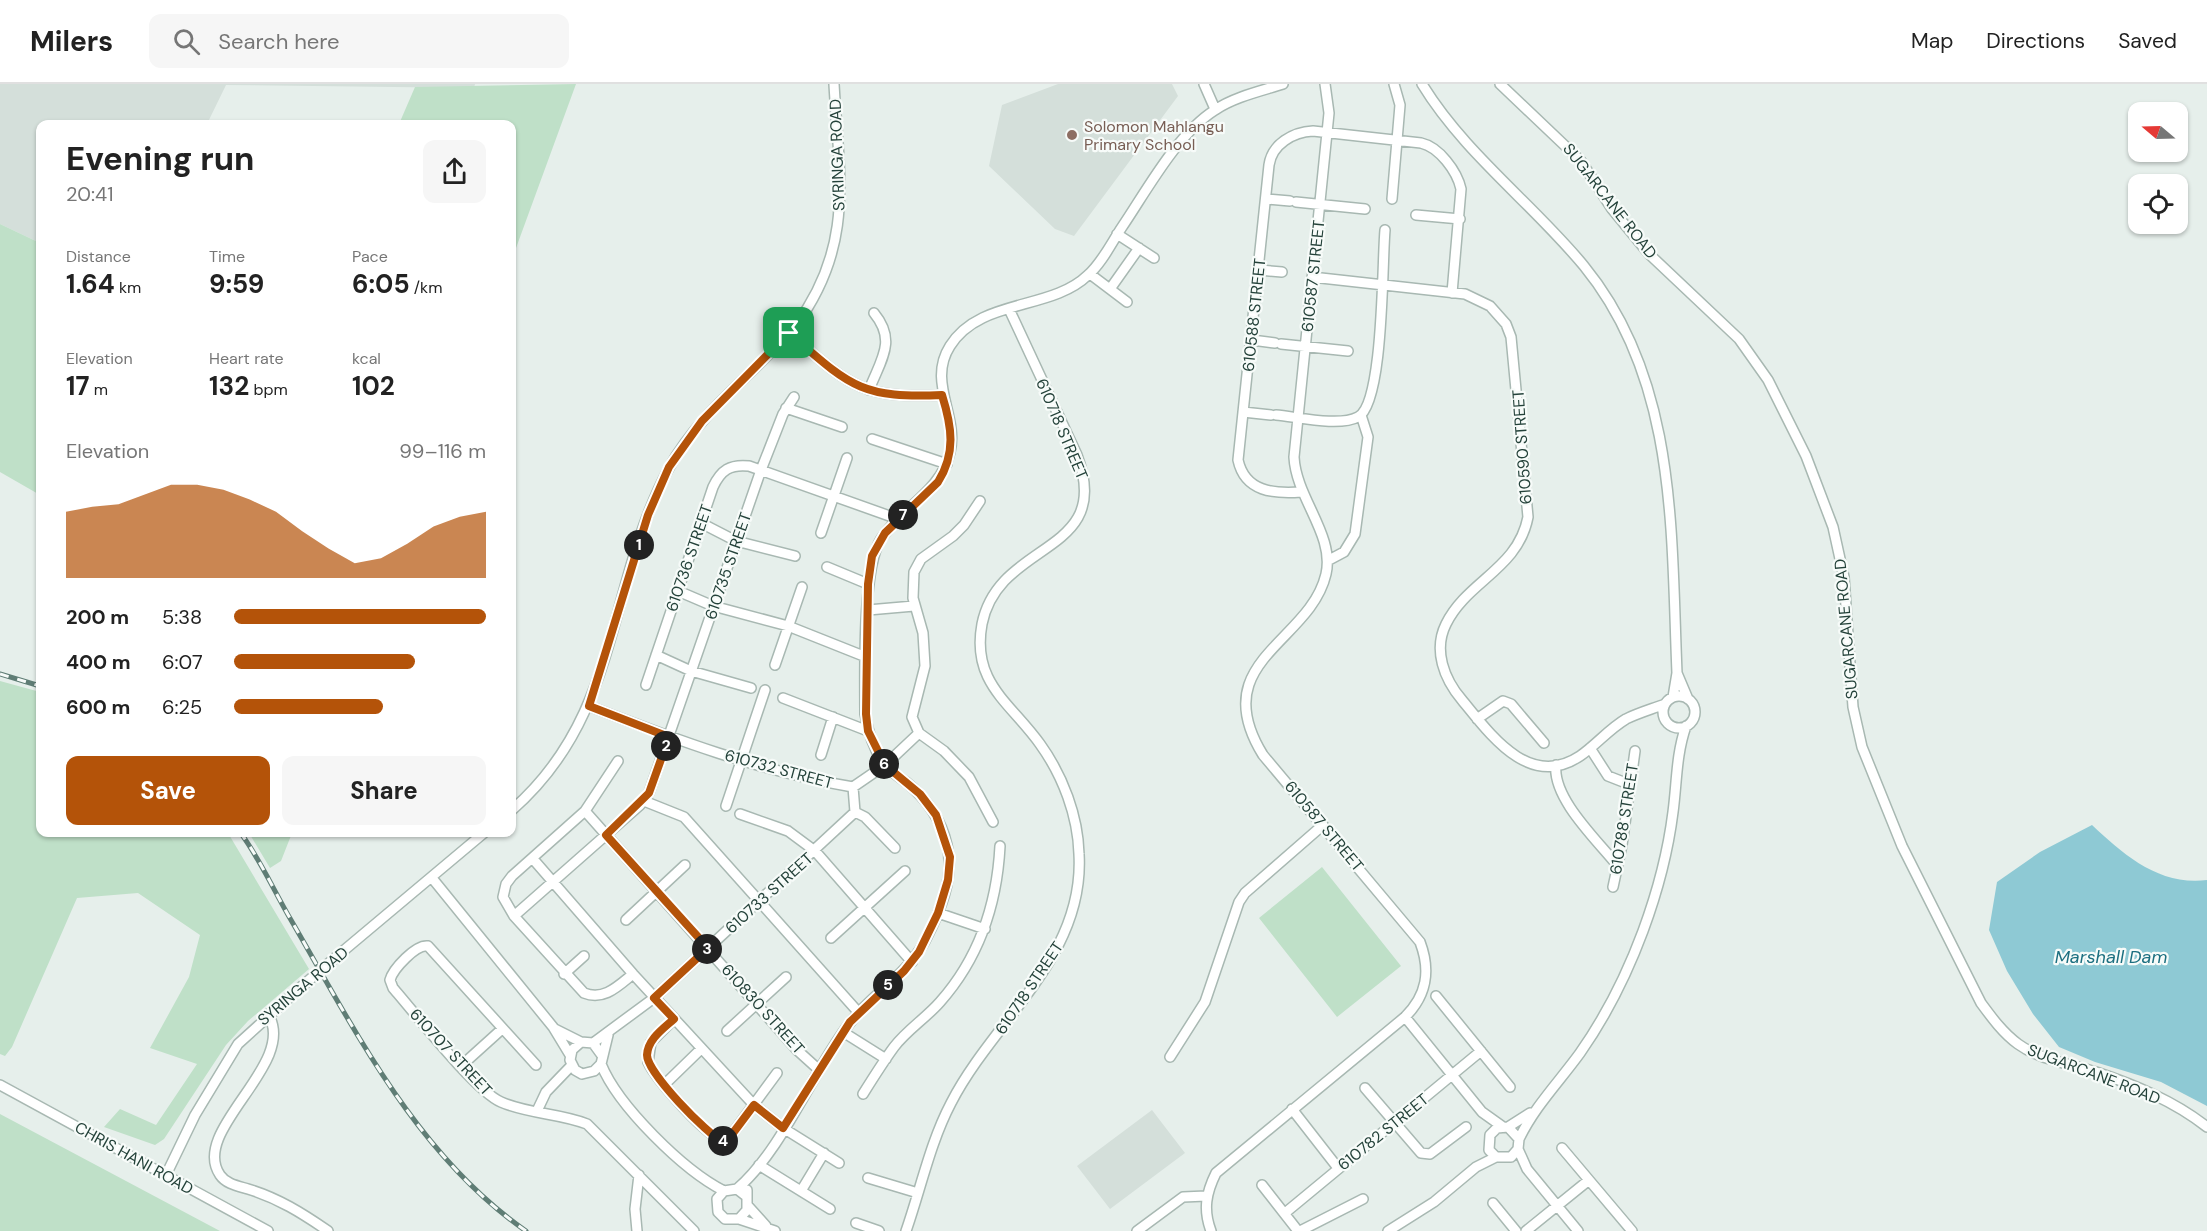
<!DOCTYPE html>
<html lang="en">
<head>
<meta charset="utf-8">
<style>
  :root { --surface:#fff; --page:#f6f6f6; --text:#222; --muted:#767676; --line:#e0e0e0; --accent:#b45309 }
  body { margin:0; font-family:"DM Sans",sans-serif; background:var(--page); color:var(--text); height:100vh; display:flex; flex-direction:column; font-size:22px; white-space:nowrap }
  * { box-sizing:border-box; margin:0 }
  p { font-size:20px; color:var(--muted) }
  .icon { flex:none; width:33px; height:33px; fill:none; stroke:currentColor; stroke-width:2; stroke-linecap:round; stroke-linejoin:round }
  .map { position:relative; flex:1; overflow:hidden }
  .side { position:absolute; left:36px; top:36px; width:480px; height:717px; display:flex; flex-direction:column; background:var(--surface); border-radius:12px; box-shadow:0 2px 4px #0004 }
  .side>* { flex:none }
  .needle { width:39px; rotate:289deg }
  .controls { position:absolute; left:2128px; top:18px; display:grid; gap:12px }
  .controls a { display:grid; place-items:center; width:60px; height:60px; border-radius:12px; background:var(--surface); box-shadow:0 2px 4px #0004; font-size:30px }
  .pin { position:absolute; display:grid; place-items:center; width:51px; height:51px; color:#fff; margin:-26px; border-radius:12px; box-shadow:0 3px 9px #0006 }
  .km { position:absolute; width:30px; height:30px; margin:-15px; border-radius:50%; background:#222; color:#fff; font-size:16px; line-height:30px; text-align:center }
  .round { display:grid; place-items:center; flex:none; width:63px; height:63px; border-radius:12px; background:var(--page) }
  .summary { display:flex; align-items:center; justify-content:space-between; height:102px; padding:0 30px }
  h1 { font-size:33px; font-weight:700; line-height:45px }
  .stats { display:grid; grid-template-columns:repeat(3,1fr); gap:9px; height:102px; padding:6px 30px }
  .stats div { display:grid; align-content:center }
  .stats b { font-size:26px; font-weight:700 }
  .stats small { font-size:16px; font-weight:400 }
  .stats p { font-size:16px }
  .chart { height:168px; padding:12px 30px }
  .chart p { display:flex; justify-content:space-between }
  .chart svg { width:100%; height:108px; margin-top:6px; fill:var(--accent); opacity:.7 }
  .cta { display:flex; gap:12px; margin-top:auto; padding:12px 30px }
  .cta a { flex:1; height:69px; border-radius:12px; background:var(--accent); color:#fff; font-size:24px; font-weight:700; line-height:69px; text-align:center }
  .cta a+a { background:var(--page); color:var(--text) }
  ul { padding:0 30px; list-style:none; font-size:20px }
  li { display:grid; grid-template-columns:96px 72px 1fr; align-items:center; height:45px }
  li i { height:15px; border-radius:8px; background:var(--accent) }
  header { display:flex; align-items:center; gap:36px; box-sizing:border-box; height:84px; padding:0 30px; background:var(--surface); border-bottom:2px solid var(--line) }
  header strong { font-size:28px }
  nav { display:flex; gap:33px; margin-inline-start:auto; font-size:21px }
  .search { width:420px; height:54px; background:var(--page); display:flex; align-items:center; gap:15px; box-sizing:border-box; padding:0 21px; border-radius:12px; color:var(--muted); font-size:22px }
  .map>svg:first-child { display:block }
  .built { fill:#d4dfda }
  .green { fill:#bfe0c8 }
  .water { fill:#8ec9d4 }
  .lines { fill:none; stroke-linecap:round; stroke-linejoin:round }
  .minor-casing { stroke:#a8b8b2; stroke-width:12 }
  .minor { stroke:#fff; stroke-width:9 }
  .rail-casing { stroke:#5f7d75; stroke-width:5 }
  .rail { stroke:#f7fbf9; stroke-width:3; stroke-dasharray:9; stroke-linecap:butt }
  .minor-bridge-casing { stroke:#a8b8b2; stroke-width:12; stroke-linecap:butt }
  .minor-bridge { stroke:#fff; stroke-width:9 }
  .route-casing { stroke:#fff; stroke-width:12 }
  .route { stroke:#b45309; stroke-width:8 }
  .education-dot { fill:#8d6e63; stroke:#f7fbf9; stroke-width:2 }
  .labels { text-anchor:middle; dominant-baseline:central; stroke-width:4.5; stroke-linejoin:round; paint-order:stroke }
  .education-label { font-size:16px; fill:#785e54; stroke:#f7fbf9; text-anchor:start }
  .street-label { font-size:16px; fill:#24423a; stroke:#f7fbf9 }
  .water-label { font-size:18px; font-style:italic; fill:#1c6f80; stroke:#f7fbf9 }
</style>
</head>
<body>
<header>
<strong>Milers</strong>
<div class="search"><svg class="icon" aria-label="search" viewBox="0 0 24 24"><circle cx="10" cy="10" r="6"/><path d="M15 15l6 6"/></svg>Search here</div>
<nav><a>Map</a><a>Directions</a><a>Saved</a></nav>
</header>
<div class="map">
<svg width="2207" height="1147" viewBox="0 0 2207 1147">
  <rect width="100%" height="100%" fill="#e6efeb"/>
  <!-- built -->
  <path class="built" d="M0,0h475l-1,4 -248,-3 -19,39h-167v119l-40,-19z
    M1058,0h114l6,12 -104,140 -19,-7 -66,-63 13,-61z
    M1152,1026l33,43 -75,56 -33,-43z"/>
  <!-- green -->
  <path class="green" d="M576,0l-64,175v-135h-113l16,-37z
    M0,140l40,19v252l-40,-23z
    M0,597l40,11v140l188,1 81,136 -61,52 -22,24 -62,94 -9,6 -51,-18 16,-18 36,16 41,-61 -47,-16 39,-71 11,-42 -62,-42 -61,5 -65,149 -7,9 -5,-2z
    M249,749h43l-11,28 -11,7z
    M1322,783l79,99 -64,51 -78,-99z
    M0,1030l220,117h-220z"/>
  <!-- water -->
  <path class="water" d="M2092,741c32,30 67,61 115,55v226l-46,-24 -66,-20 -36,-15 -26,-33 -26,-43 -18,-41 8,-48 43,-30z"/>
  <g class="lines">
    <defs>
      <path id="minor" d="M1204,0l11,25
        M1422,0c42,69 111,120 162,182 94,115 87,267 93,407l-4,24
        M1500,0l81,77 31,48 37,45 90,85 29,41 38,76 27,71 11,50 9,130 9,40 40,99 79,157c11,15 22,30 37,41 22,16 52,20 78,28 39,13 78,29 111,55
        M1266,115l24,2
        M1392,115l8,-94 -6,-21
        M1296,118l69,7
        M1416,131l44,4
        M1117,150l37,24
        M1259,186l23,2
        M1090,190l37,28
        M1312,193l153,17 25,12 16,18 5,13 17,180c-10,52 -61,64 -82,107 -13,26 -2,55 16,76 28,34 67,90 118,56 16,-11 29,-27 46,-37 12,-6 26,-10 39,-15
        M1110,205l29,-41
        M789,249c60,52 71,66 153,62
        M1252,256l23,3
        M1281,260l67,7
        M869,306c12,-31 28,-49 5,-77
        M786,324l56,19
        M1243,328l28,3
        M1276,331c22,2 63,12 82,2 26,-13 24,-156 27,-187
        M872,355l75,25
        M1301,408c-27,2 -56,0 -63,-32l31,-295c3,-21 24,-33 44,-34l108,12c18,4 36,28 40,46l-9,104
        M980,417l-16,24 -11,11 -32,23 -7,13 -1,26 10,35 2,33 -13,51 7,16 25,18 25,26 24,45
        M701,439l35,18 59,15
        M821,449l26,-75
        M1329,476l15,-8 11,-18 13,-97 -7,-22
        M827,483l41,17
        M678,507l35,15 75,20 78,31
        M868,526l46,-4
        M656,571l35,16 60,17
        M775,581l27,-78
        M1677,589l11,26
        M646,601l67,-198c8,-17 17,-23 36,-21l149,53
        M1663 628a16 16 0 1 1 32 0a16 16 0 1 1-32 0Z
        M783,614l85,33
        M589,622c85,33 173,66 264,81l32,-22 34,-32
        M1477,635l26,-18 8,3 33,39
        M1590,664l18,28 23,9
        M821,671l12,-38
        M618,677l-33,50 -73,65 -6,8 -3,13 11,19 70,77c20,8 34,-7 49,-19
        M1556,681c-4,33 41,75 61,100
        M644,717l40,16 175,196
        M726,722l39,-116
        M512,726c110,-96 94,-225 157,-342 31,-57 86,-94 127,-143 59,-80 43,-149 38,-241
        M585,727l212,239 21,19
        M855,728l10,5 30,31
        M740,730l48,17 27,20 97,111
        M533,775l100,115 121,131 29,23 56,35
        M432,794l121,149 17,28
        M1613,803l9,-42 13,-94
        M938,829l47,16
        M514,832l126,-111 9,-12 112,-323 22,-56 11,-17
        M626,836l59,-55
        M831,854l74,-67
        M336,873l149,-125
        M564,890l20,-18
        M1436,912l74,91
        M268,930c31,50 -79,116 -48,161 6,9 18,11 28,14 30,9 54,24 80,42
        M1405,933l77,95 21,15
        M674,935l-23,23 -3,20c8,17 60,77 77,79l5,-4 47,-64
        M555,945l26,13
        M727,947l59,-54
        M843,948l43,27
        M593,959l61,-45 201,-186 -2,-25
        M601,970l-8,-11 -12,-1 -9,8 -2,10 5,10 7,4 12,-3 7,-7 7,-29
        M1170,973l35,-55 34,-100 6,-9 78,-68
        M601,980c17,42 82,106 123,127
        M536,981l-108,-119c-12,-2 -35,23 -38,34l3,8c22,25 82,103 108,114 27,12 58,11 86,22l107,107
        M461,982l41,-37
        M665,1000l36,-35
        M0,1001l268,146
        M1365,1004l56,65 9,1 36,-27
        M863,1010c10,-16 20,-32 31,-47 13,-17 32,-29 46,-45 39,-44 57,-98 60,-156
        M1292,1025l46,59
        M537,1027l9,-19 25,-26
        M1508,1043l11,12 -1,10 -7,8h-15l-7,-7 1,-15 7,-7 11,-1 22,-14
        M1519,1055c16,-33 40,-57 61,-86 26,-37 47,-79 63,-122 14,-38 25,-79 30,-119 4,-30 3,-57 13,-86
        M1562,1064l70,83
        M1518,1065l9,20 51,62
        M759,1081l71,44
        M166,1091l29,-60 43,-71 63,-57
        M868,1094l50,15
        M1262,1101l36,46
        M737,1105c46,-40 74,-115 112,-165 23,-30 58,-49 76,-83 15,-29 30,-64 22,-96 -6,-26 -20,-46 -41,-63 -7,-5 -16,-11 -21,-17 -11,-14 -17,-34 -20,-51 0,-38 -3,-146 16,-175 21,-32 60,-47 69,-87 9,-36 -23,-70 0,-106 30,-48 101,-35 138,-71 14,-12 24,-33 34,-48 25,-37 55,-93 93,-117 19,-13 46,-19 68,-26
        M801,1107l23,-38
        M746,1112l-9,-7 -13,2 -7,8 1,13 7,7h14l36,12
        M1493,1119l23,28
        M748,1122l18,20
        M1285,1129l196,-162
        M739,1135l8,-9v-20
        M856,1139l23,8
        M637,1147l-2,-22 4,-34
        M906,1147c15,-43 24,-88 45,-128 43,-84 134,-146 128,-249 -1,-38 -16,-78 -39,-110 -29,-41 -69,-61 -58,-120 17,-85 133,-68 95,-169l-68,-146
        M1137,1147l46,-34 23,-1
        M1211,1147c-8,-21 -5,-38 5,-58l189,-156c22,-22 26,-46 15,-75l-157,-187c-58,-94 47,-112 63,-181 9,-39 -30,-76 -32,-117l35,-344 -4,-29
        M1300,1147l63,-32
        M1388,1147l46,-29 42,-35 20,-10
        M1526,1147l63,-51"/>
    </defs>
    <!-- minor casing -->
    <use href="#minor" class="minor-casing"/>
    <!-- minor -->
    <use href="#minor" class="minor"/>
    <defs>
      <path id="rail" d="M0,590l40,12
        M240,748c20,27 34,59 51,88 65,112 126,235 235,311"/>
    </defs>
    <!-- rail casing -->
    <use href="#rail" class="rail-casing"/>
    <!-- rail -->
    <use href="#rail" class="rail"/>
    <defs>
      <path id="minor-bridge" d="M301,903l35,-30"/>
    </defs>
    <!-- minor-bridge casing -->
    <use href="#minor-bridge" class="minor-bridge-casing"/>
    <!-- minor-bridge -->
    <use href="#minor-bridge" class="minor-bridge"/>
  </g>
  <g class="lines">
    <defs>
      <path id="route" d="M789,249c60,52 71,66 153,62 10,32 14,58 -4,87l-53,51 -13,23 -4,28 -2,130 2,17 17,34 35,29 16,21 14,42 -2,23 -10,33 -19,39 -15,19 -54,51 -67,106 -29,-23 -24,32 -7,5c-16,-8 -76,-69 -76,-87 1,-16 16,-26 27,-36l-20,-21 54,-50 -102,-113 43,-42 20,-56 -80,-31 59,-191 21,-48 33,-46z"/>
    </defs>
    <!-- route casing -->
    <use href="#route" class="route-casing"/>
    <!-- route -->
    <use href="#route" class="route"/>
  </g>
  <!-- markers -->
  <circle class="education-dot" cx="1072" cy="51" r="6"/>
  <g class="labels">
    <!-- education labels -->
    <g class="education-label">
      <text x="1084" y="42">Solomon Mahlangu<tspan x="1084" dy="18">Primary School</tspan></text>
    </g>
    <!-- street labels -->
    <g class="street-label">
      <text transform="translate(837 71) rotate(-92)">SYRINGA ROAD</text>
      <text transform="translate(1610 117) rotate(52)">SUGARCANE ROAD</text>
      <text transform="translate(1313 192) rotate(-84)">610587 STREET</text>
      <text transform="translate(1254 231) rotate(-84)">610588 STREET</text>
      <text transform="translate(1062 345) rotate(67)">610718 STREET</text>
      <text transform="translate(1522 363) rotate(-94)">610590 STREET</text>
      <text transform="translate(689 474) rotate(-71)">610736 STREET</text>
      <text transform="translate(728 482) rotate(-71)">610735 STREET</text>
      <text transform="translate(1846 545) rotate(-95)">SUGARCANE ROAD</text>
      <text transform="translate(779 685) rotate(15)">610732 STREET</text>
      <text transform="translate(1624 735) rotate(-81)">610788 STREET</text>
      <text transform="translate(1324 742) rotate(50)">610587 STREET</text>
      <text transform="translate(769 809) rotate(-42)">610733 STREET</text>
      <text transform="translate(303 902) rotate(-40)">SYRINGA ROAD</text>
      <text transform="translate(1029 904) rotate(-56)">610718 STREET</text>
      <text transform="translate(763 925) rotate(48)">610830 STREET</text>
      <text transform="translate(451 968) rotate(47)">610707 STREET</text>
      <text transform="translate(2094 990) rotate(21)">SUGARCANE ROAD</text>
      <text transform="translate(1383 1048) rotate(-39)">610782 STREET</text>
      <text transform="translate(134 1074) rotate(29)">CHRIS HANI ROAD</text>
    </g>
    <!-- water labels -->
    <g class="water-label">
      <text x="2111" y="873">Marshall Dam</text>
    </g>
  </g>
</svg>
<div class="controls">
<a><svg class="needle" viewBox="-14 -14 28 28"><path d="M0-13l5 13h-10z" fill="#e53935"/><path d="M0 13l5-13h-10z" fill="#767676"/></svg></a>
<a><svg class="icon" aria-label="locate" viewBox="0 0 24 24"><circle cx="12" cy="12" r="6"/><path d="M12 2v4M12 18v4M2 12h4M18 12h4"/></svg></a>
</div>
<div class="pin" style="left:789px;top:249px;background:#1e9e55"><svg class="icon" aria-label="arrive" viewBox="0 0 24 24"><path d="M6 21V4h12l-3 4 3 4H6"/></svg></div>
<b class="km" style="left:639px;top:461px">1</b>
<b class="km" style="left:666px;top:662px">2</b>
<b class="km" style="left:707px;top:865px">3</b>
<b class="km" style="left:723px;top:1057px">4</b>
<b class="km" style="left:888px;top:901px">5</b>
<b class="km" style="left:884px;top:680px">6</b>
<b class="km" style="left:903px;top:431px">7</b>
<section class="side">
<div class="summary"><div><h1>Evening run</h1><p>20:41</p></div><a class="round"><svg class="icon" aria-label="share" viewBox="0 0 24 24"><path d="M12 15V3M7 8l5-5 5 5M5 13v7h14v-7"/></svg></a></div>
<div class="stats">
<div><p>Distance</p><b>1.64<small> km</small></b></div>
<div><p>Time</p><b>9:59</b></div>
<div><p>Pace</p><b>6:05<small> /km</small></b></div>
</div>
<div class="stats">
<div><p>Elevation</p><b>17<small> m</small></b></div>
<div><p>Heart rate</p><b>132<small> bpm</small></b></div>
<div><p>kcal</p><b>102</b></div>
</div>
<div class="chart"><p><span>Elevation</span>99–116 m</p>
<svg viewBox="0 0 160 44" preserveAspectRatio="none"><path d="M0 44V17L10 15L20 14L30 10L40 6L50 6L60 8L70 12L80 17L90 25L100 32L110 38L120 36L130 30L140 23L150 19L160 17V44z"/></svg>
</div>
<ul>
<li><b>200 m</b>5:38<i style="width:100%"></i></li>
<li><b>400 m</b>6:07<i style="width:72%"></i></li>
<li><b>600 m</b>6:25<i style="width:59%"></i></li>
</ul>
<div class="cta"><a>Save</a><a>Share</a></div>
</section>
</div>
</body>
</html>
